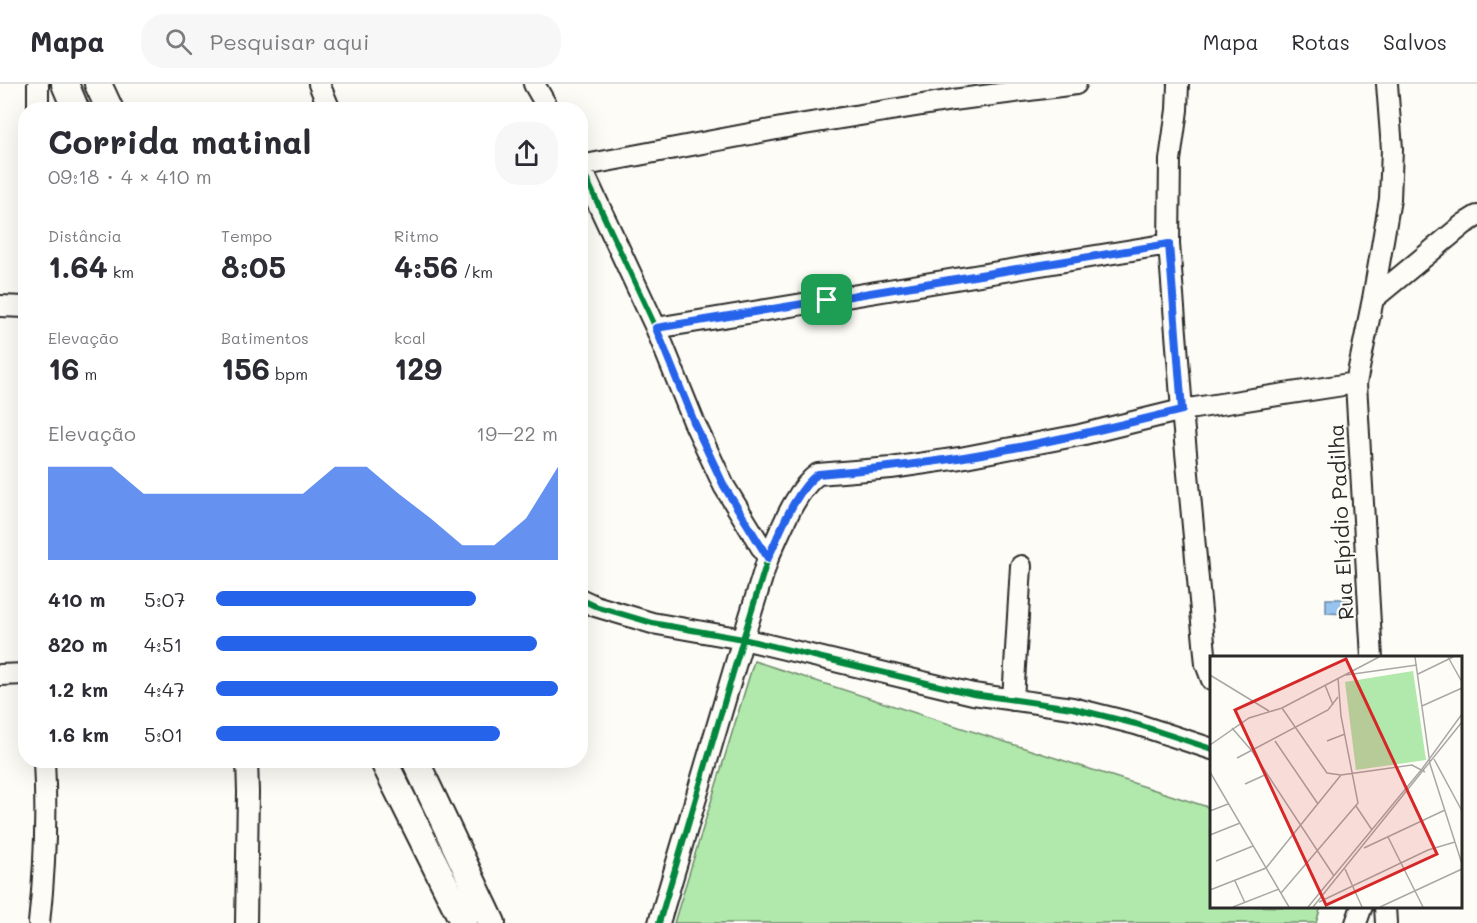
<!DOCTYPE html>
<html lang="pt">
<head>
<meta charset="utf-8">
<style>
  :root { --surface:#fff; --page:#f7f7f7; --text:#2b2b33; --muted:#7c7c81; --line:#e1e1e2; --accent:#2563eb }
  body { margin:0; font-family:Mali,sans-serif; background:var(--page); color:var(--text); height:100vh; display:flex; flex-direction:column; font-size:22px; white-space:nowrap }
  * { box-sizing:border-box; margin:0 }
  p { font-size:20px; color:var(--muted) }
  .icon { flex:none; width:33px; height:33px; fill:none; stroke:currentColor; stroke-width:2; stroke-linecap:round; stroke-linejoin:round }
  .map { position:relative; flex:1; overflow:hidden }
  .side { position:absolute; left:18px; top:18px; width:570px; height:666px; display:flex; flex-direction:column; background:var(--surface); border-radius:24px; box-shadow:0 6px 24px #0002 }
  .side>* { flex:none }
  .pin { position:absolute; display:grid; place-items:center; width:51px; height:51px; color:#fff; margin:-26px; border-radius:12px; box-shadow:0 3px 9px #0006 }
  .round { display:grid; place-items:center; flex:none; width:63px; height:63px; border-radius:24px; background:var(--page) }
  .head { display:flex; align-items:center; justify-content:space-between; height:102px; padding:0 30px }
  h1 { font-size:33px; font-weight:800; line-height:45px }
  .stats { display:grid; grid-template-columns:repeat(3,1fr); gap:9px; height:102px; padding:6px 30px }
  .stats div { display:grid; align-content:center }
  .stats b { font-size:30px; font-weight:800 }
  .stats small { font-size:16px; font-weight:400 }
  .stats p { font-size:16px }
  .chart { height:168px; padding:12px 30px }
  .chart p { display:flex; justify-content:space-between }
  .chart svg { width:100%; height:108px; margin-top:6px; fill:var(--accent); opacity:.7 }
  ul { padding:0 30px; list-style:none; font-size:20px }
  li { display:grid; grid-template-columns:96px 72px 1fr; align-items:center; height:45px }
  li i { height:15px; border-radius:8px; background:var(--accent) }
  header { display:flex; align-items:center; gap:36px; box-sizing:border-box; height:84px; padding:0 30px; background:var(--surface); border-bottom:2px solid var(--line) }
  header strong { font-size:28px }
  nav { display:flex; gap:33px; margin-inline-start:auto; font-size:21px }
  .search { width:420px; height:54px; background:var(--page); display:flex; align-items:center; gap:15px; box-sizing:border-box; padding:0 21px; border-radius:24px; color:var(--muted); font-size:22px }
  .map>svg:first-child { display:block }
  .green { fill:#b1e8ab; stroke:#6e8a6b; stroke-width:1.5 }
  .water { fill:#96c3f0; stroke:#6b86a1; stroke-width:1.5 }
  .lines { fill:none; stroke-linecap:round; stroke-linejoin:round }
  .minor-casing { stroke:#2b2b2b; stroke-width:24 }
  .tertiary-casing { stroke:#2b2b2b; stroke-width:30 }
  .minor { stroke:#fdfcf7; stroke-width:20 }
  .tertiary { stroke:#fdfcf7; stroke-width:26 }
  .cycleway-casing { stroke:#fdfcf7; stroke-width:10 }
  .cycleway { stroke:#00873e; stroke-width:6 }
  .route-casing { stroke:#fff; stroke-width:12 }
  .route { stroke:#2563eb; stroke-width:8 }
  .labels { text-anchor:middle; dominant-baseline:central; stroke-width:4.5; stroke-linejoin:round; paint-order:stroke }
  .street-label { font-size:21px; fill:#2b2b2b; stroke:#fdfcf7 }
  .inset-road { fill:none; stroke:#a9a8a5; stroke-width:1.5 }
  .view { fill:#d62828; fill-opacity:0.15; stroke:#d62828; stroke-width:3 }
  .inset-edge { fill:none; stroke:#2b2b2b; stroke-width:3 }
</style>
</head>
<body>
<header>
<strong>Mapa</strong>
<div class="search"><svg class="icon" aria-label="search" viewBox="0 0 24 24"><circle cx="10" cy="10" r="6"/><path d="M15 15l6 6"/></svg>Pesquisar aqui</div>
<nav><a>Mapa</a><a>Rotas</a><a>Salvos</a></nav>
</header>
<div class="map">
<svg width="1477" height="839" viewBox="0 0 1477 839">
  <rect width="100%" height="100%" fill="#fdfcf7"/>
  <filter id="ink" filterUnits="userSpaceOnUse"><feTurbulence type="fractalNoise" baseFrequency=".0167" numOctaves="2"/><feDisplacementMap in="SourceGraphic" scale="12" xChannelSelector="R" yChannelSelector="G"/><feConvolveMatrix kernelMatrix="1 2 1 2 8 2 1 2 1" color-interpolation-filters="sRGB"/></filter>
  <g filter="url(#ink)">
    <!-- green -->
    <path class="green" d="M754,577l457,147 1,98 109,1 -5,16h-642z"/>
    <!-- water -->
    <path class="water" d="M1326,515h23v15l-23,-1z"/>
    <g class="lines">
      <defs>
        <path id="minor" d="M38,0v26
          M319,0l11,26
          M534,0l15,26
          M1178,0l-1,26 -7,50 -1,84 13,166 24,254 6,16
          M580,81l76,163 38,94 30,64 44,72 -25,81 -84,284
          M580,82l212,-40 161,-26 123,-16
          M1373,215l91,-75 13,-8
          M0,222l26,1
          M656,244l513,-84
          M768,474c12,-25 27,-68 50,-84l73,-6 69,-10 120,-23 102,-25 174,-27
          M580,515l15,7 57,17 91,16 230,55 99,14 64,16 76,25
          M1372,574l-16,-275 17,-84 17,-100 2,-50 -5,-65
          M0,591l26,-1
          M1013,616l8,-134
          M1385,822l1,17
          M39,839c6,-54 8,-108 5,-163
          M246,839l2,-131 -1,-32
          M1356,839l6,-17"/>
        <path id="tertiary" d="M65,0l11,26
          M98,0l12,26
          M383,676l81,163
          M415,676l77,163"/>
      </defs>
      <!-- minor casing -->
      <use href="#minor" class="minor-casing"/>
      <!-- tertiary casing -->
      <use href="#tertiary" class="tertiary-casing"/>
      <!-- minor -->
      <use href="#minor" class="minor"/>
      <!-- tertiary -->
      <use href="#tertiary" class="tertiary"/>
      <defs>
        <path id="cycleway" d="M580,81l76,163 38,94 30,64 44,72 -25,81 -84,284
          M580,515l15,7 57,17 91,16 230,55 99,14 64,16 76,25"/>
      </defs>
      <!-- cycleway casing -->
      <use href="#cycleway" class="cycleway-casing"/>
      <!-- cycleway -->
      <use href="#cycleway" class="cycleway"/>
    </g>
  </g>
  <g class="lines" filter="url(#ink)">
    <defs>
      <path id="route" d="M1169,160l13,166c-74,18 -148,36 -224,48 -46,7 -93,12 -140,16 -23,16 -38,59 -50,84l-44,-72 -30,-64 -38,-94z"/>
    </defs>
    <!-- route casing -->
    <use href="#route" class="route-casing"/>
    <!-- route -->
    <use href="#route" class="route"/>
  </g>
  <g class="labels">
    <!-- street labels -->
    <g class="street-label">
      <text transform="translate(1340 438) rotate(-93)">Rua Elpídio Padilha</text>
    </g>
  </g>
  <!-- overview -->
  <g transform="translate(1210 572)">
    <rect width="252" height="252" fill="#fdfcf7"/>
    <path d="M203,15l13,89 -70,10 -11,-88z" fill="#b1e8ab"/>
    <path class="inset-road" d="M205,1l15,107 32,100M238,1l14,25M208,18l35,-17M0,19l59,36M136,19l71,-10M115,29l8,20M212,50l40,-18M72,52l45,65 14,2M22,72l20,23 82,125M65,85l43,63M117,85l18,-7M0,89l39,-27 33,-10 97,-51M27,102l91,-48 10,-13M224,103l28,52M0,116l79,135M35,128l22,-10M146,150l16,24M0,155l18,-7M0,179l30,-12M178,181l35,70M154,192l81,-38M6,205l37,-15M135,213l17,38M25,225l10,22M0,234l56,-22 75,-93 71,-10 13,7M71,237l77,-90 -17,-87 -3,-38M109,246l109,-52 27,-8M23,251l46,-18M98,251l114,-138 40,-55M103,251l149,-185M170,251l82,-38"/>
    <path class="view" d="M136,3l91,195 -111,51 -91,-195z"/>
    <rect width="252" height="252" class="inset-edge"/>
  </g>
</svg>
<div class="pin" style="left:827px;top:216px;background:#1e9e55"><svg class="icon" aria-label="arrive" viewBox="0 0 24 24"><path d="M6 21V4h12l-3 4 3 4H6"/></svg></div>
<section class="side">
<div class="head"><div><h1>Corrida matinal</h1><p>09:18 · 4 × 410 m</p></div><a class="round"><svg class="icon" aria-label="share" viewBox="0 0 24 24"><path d="M12 15V3M7 8l5-5 5 5M5 13v7h14v-7"/></svg></a></div>
<div class="stats">
<div><p>Distância</p><b>1.64<small> km</small></b></div>
<div><p>Tempo</p><b>8:05</b></div>
<div><p>Ritmo</p><b>4:56<small> /km</small></b></div>
</div>
<div class="stats">
<div><p>Elevação</p><b>16<small> m</small></b></div>
<div><p>Batimentos</p><b>156<small> bpm</small></b></div>
<div><p>kcal</p><b>129</b></div>
</div>
<div class="chart"><p><span>Elevação</span>19–22 m</p>
<svg viewBox="0 0 160 44" preserveAspectRatio="none"><path d="M0 44V6L10 6L20 6L30 17L40 17L50 17L60 17L70 17L80 17L90 6L100 6L110 17L120 27L130 38L140 38L150 27L160 6V44z"/></svg>
</div>
<ul>
<li><b>410 m</b>5:07<i style="width:76%"></i></li>
<li><b>820 m</b>4:51<i style="width:94%"></i></li>
<li><b>1.2 km</b>4:47<i style="width:100%"></i></li>
<li><b>1.6 km</b>5:01<i style="width:83%"></i></li>
</ul>
</section>
</div>
</body>
</html>
